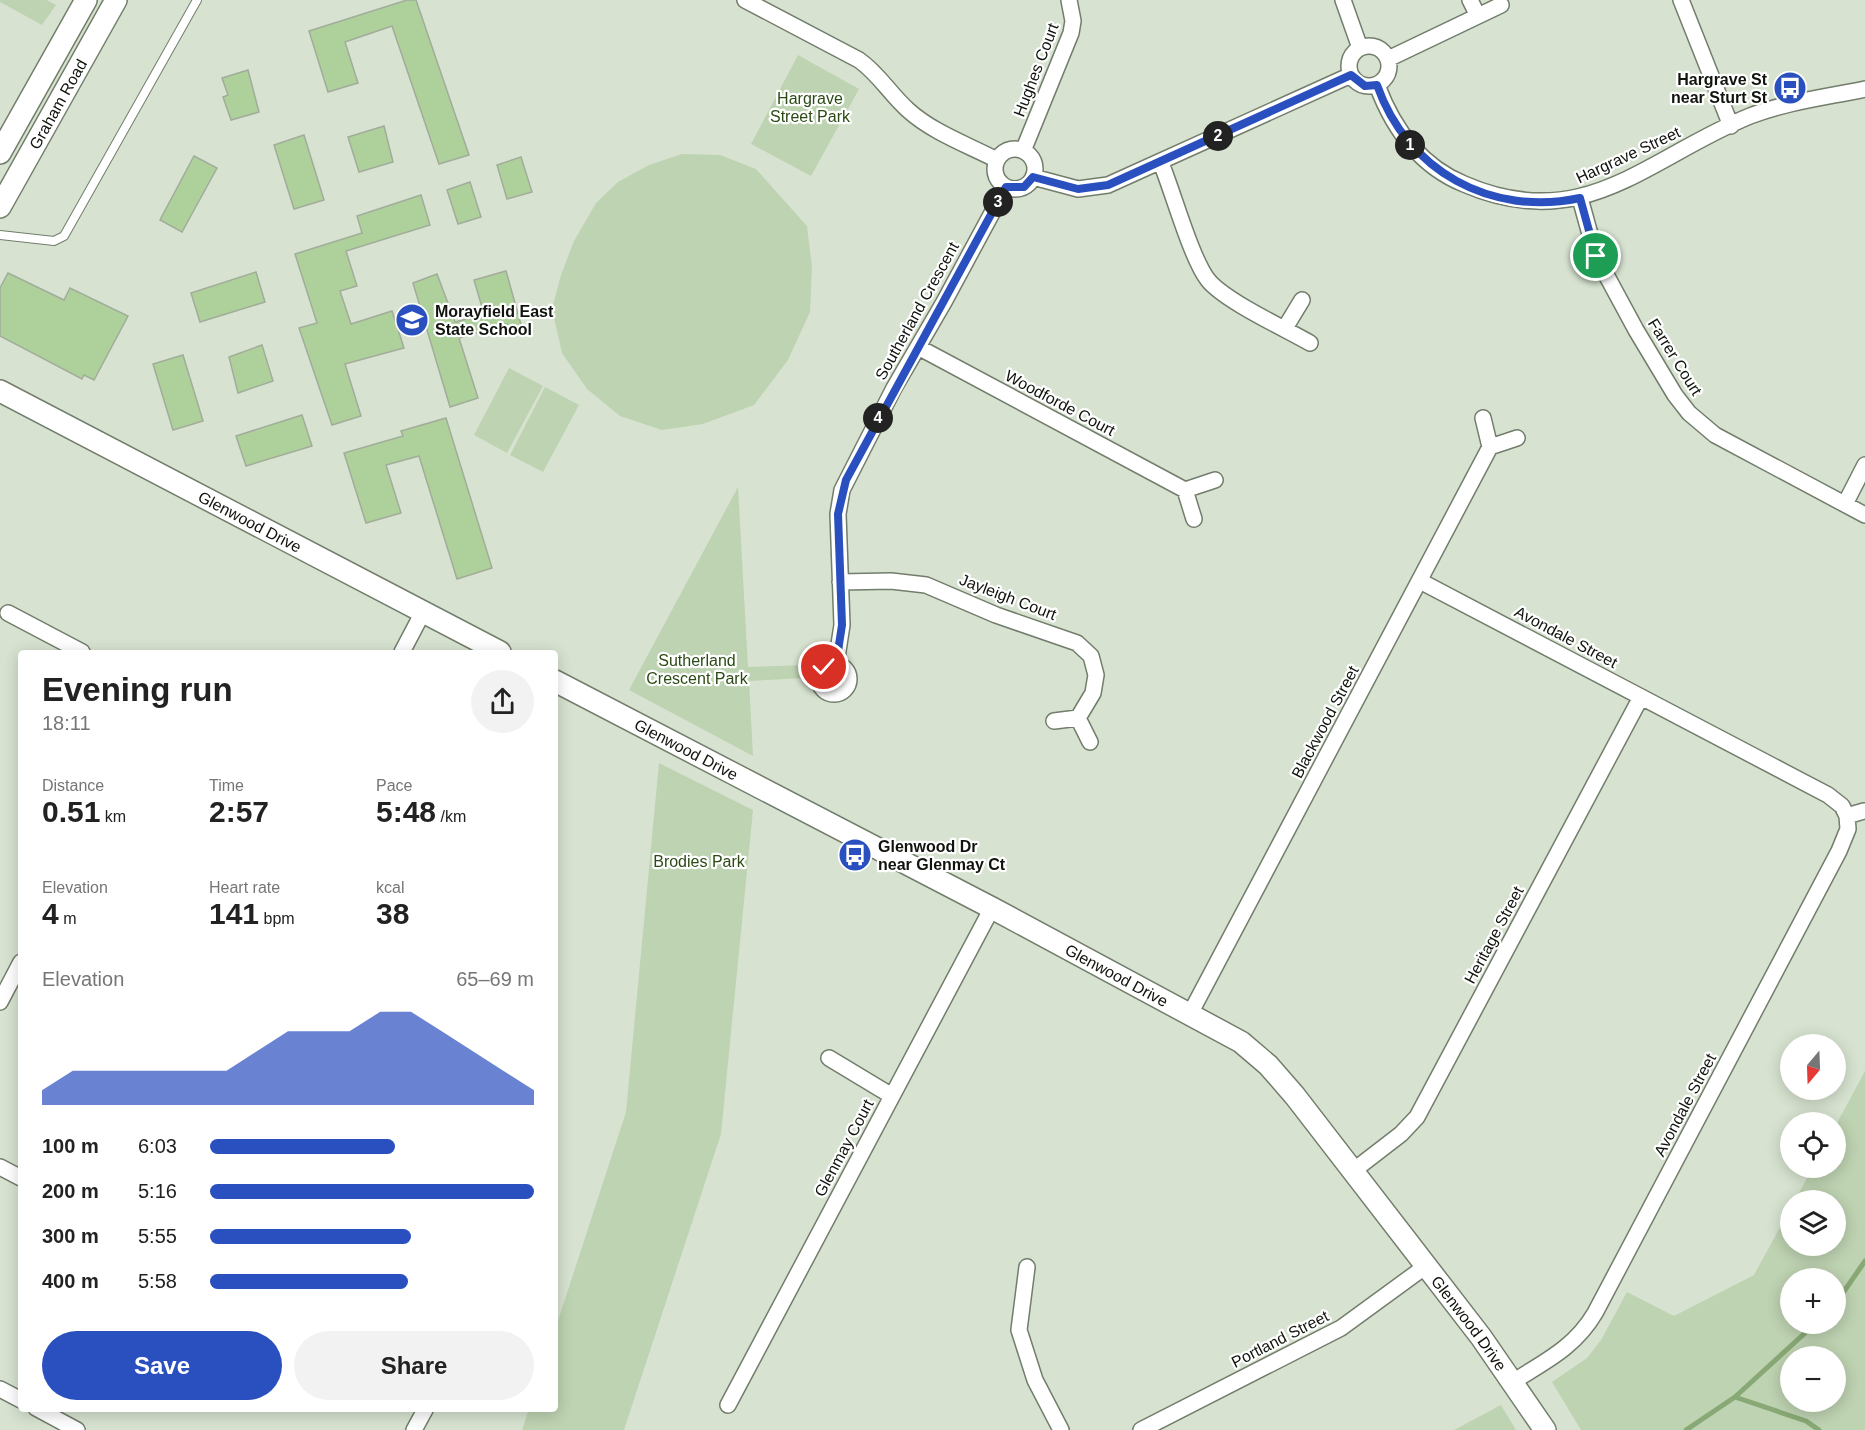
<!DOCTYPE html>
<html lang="en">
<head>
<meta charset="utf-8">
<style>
  :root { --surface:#fff; --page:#f2f2f2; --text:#222; --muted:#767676; --accent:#2a50bf }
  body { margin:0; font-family:Arial,sans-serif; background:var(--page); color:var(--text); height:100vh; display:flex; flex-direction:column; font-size:22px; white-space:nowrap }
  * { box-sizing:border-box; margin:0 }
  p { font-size:20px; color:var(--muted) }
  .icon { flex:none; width:33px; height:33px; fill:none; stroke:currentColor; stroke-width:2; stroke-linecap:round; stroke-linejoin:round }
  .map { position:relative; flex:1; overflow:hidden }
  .sheet { position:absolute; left:18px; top:650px; width:540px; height:762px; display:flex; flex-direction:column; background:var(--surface); border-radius:6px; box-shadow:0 3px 15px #0003 }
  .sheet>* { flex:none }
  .needle { width:39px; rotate:199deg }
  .fabs { position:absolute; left:1780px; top:1034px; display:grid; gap:12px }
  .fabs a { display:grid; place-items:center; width:66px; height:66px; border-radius:50%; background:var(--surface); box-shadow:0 3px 15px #0003; font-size:30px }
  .pin { position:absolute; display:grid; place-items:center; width:51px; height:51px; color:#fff; margin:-26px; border:3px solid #fff; border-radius:50%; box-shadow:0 2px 6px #0007 }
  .km { position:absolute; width:30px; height:30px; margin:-15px; border-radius:50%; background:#222; color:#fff; font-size:16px; line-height:30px; text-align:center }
  .round { display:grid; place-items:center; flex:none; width:63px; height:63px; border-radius:32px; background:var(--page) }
  .head { display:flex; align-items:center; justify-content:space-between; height:102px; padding:0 24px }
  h1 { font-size:33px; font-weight:800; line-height:45px }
  .stats { display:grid; grid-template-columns:repeat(3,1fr); gap:9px; height:102px; padding:6px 24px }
  .stats div { display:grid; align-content:center }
  .stats b { font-size:30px; font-weight:800 }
  .stats small { font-size:16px; font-weight:400 }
  .stats p { font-size:16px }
  .chart { height:168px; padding:12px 24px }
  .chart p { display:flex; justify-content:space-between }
  .chart svg { width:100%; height:108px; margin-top:6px; fill:var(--accent); opacity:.7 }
  .button { display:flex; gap:12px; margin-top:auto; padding:12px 24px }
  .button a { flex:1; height:69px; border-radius:36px; background:var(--accent); color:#fff; font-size:24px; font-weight:800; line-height:69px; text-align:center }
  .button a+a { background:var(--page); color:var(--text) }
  ul { padding:0 24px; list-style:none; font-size:20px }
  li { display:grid; grid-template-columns:96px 72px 1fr; align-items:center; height:45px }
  li i { height:15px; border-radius:8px; background:var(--accent) }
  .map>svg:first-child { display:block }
  .green { fill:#bed3b2; fill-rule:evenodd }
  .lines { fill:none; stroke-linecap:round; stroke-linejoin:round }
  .stream { stroke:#88a875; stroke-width:5 }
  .building { fill:#aed09b; stroke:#a1ad9a; stroke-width:1.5 }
  .lane-casing { stroke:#727d6b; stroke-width:10 }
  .street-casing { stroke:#727d6b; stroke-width:18 }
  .secondary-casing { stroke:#727d6b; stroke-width:24 }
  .lane { stroke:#fff; stroke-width:8 }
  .street { stroke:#fff; stroke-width:15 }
  .secondary { stroke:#fff; stroke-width:21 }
  .route-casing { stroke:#fff; stroke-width:12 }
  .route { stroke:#2a50bf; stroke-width:8 }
  .labels { text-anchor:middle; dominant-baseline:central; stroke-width:4.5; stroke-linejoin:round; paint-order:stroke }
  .street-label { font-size:16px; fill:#10140d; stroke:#fff }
  .poi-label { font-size:16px; font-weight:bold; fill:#10140d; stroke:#fff; text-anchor:start }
  .park-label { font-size:16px; fill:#2b4a14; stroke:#fff }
</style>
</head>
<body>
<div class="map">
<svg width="1865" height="1430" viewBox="0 0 1865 1430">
  <rect width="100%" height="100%" fill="#d7e3d0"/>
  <!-- green -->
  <path class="green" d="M0,0h47l9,5 -14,20 -42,-23z
    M798,55l61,34 -48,87 -60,-32z
    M682,154l38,1 36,14 51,57 5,41 -2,45 -22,48 -34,45 -51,19 -41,6 -42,-14 -33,-27 -25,-36 -10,-44 9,-34 13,-34 22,-38 22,-21 31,-17z
    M509,368l34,18 -36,67 -33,-18z
    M545,387l34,18 -36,67 -33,-17z
    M738,487l10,180 58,-2 -1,13 -56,3 4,75 -124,-66z
    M659,763l94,47 -32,324 -97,296h-102l7,-21 26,-1v-78l71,-218z
    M1865,1071v359h-284l-29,-48 35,-24 14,-18 26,-48 47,24 80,-41 37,-68v38h45v-45h-41l18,-33h23v-42zM1791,1278h45v45h-45zM1791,1356h45v45h-45z
    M1501,1405l15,25h-62z"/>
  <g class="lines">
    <!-- stream -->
    <path class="stream" d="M1836,1303l29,-42
      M1735,1397l71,24 13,9
      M1686,1430l49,-33 81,-74"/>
  </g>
  <!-- building -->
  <path class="building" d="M407,0h9l53,155 -30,9 -47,-138 -47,16 13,41 -30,9 -19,-61z
    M248,70l11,42 -28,8 -8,-23 5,-2 -6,-17z
    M384,126l9,36 -34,10 -11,-35z
    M304,135l20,65 -30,9 -20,-64z
    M194,156l23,12 -35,64 -22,-12z
    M521,157l11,35 -25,7 -10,-34z
    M470,182l11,35 -23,7 -11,-34z
    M421,195l9,30 -84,26 11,35 -17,5 11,33 41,-13 12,37 -59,16 16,52 -29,9 -33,-97 18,-5 -22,-69 67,-21 -5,-17z
    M506,271l16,57 -13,4 -2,-8 -48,14 19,60 -28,9 -37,-124 24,-9 18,48 29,-8 -10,-34z
    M256,272l9,30 -65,20 -9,-29z
    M8,273l56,27 6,-12 58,28 -34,64 -10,-5 -2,4 -82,-43v-48z
    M262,345l11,36 -35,12 -9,-36z
    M183,355l20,66 -30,9 -20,-66z
    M302,415l10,31 -66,20 -10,-30z
    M446,418l46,150 -35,11 -38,-123 -33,9 15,48 -35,10 -22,-70 59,-17 -2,-5z"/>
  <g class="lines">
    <defs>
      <path id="lane" d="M0,235l54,6 10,-5 133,-236"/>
      <path id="street" d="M745,0l114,60c20,14 31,34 49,50 24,22 60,35 89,50
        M1343,0l17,48
        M1470,0l8,16
        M1681,0l50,126
        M1349 66a20 20 0 1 1 40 0a20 20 0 1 1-40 0Z
        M1388,59l113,-54
        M1377,85c16,43 43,81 87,99 120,52 183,-26 286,-68 36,-14 77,-19 115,-27
        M995 169a20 20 0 1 1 40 0a20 20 0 1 1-40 0Z
        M1023,151l48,-118 2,-12 -4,-21
        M1161,163c12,29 30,95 47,117 17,21 76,48 102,63
        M1033,177l45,12 30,-4 243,-110
        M1580,198l16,58 40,74 39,65 14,18 26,22 150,80
        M1285,328l17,-28
        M918,347l267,143
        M1483,418l7,29 27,-9
        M1845,504l20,-39
        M1194,519l-9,-29 30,-10
        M1420,581l408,214 14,11 5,10 17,-5
        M840,582l51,-1 35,4 70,30 81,28 14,13 5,19 -3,18 -15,25
        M8,613l74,39
        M402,652l21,-40
        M819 679a15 15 0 1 1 30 0a15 15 0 1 1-30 0Z
        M836,664l6,-39 -4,-111 4,-24 52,-102 50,-86 62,-115
        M1054,721l24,-3 12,24
        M0,1002l21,-40
        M1191,1012l299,-565
        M829,1058l63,38
        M0,1167l21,11
        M1353,1171l48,-37 16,-17 224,-420
        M1027,1267l-8,63 16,50 26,50
        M1514,1381c32,-20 61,-34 81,-68l244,-462 9,-22 -1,-13
        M0,1389l21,11
        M728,1405l264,-497
        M36,1408l41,22
        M414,1430l12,-22
        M1141,1430l200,-102 85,-62"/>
      <g id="secondary">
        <path d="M0,153l86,-153"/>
        <path id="s1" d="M0,207l116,-207"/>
        <path id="s2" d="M0,391l500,261"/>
        <path id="s3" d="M555,681l437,227 249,134 27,23 27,31 186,241 64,93"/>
      </g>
    </defs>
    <!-- lane casing -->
    <use href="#lane" class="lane-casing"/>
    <!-- street casing -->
    <use href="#street" class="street-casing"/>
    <!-- secondary casing -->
    <use href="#secondary" class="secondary-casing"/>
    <!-- lane -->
    <use href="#lane" class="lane"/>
    <!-- street -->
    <use href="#street" class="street"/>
    <!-- secondary -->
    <use href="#secondary" class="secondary"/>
  </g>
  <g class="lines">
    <defs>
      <path id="route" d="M824,667l12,-3 6,-39 -4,-111 8,-34 160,-293h18l9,-10 45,12 30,-4 243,-110 14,11 12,-1c30,86 114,132 203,113l16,58"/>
    </defs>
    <!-- route casing -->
    <use href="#route" class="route-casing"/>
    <!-- route -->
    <use href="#route" class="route"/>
  </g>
  <!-- icons -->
  <defs>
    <symbol id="bus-disc" viewBox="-11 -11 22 22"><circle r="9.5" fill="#2a50bf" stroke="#fff"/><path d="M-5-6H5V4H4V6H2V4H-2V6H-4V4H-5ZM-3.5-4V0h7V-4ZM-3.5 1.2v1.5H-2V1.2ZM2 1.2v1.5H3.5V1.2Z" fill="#fff"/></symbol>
    <symbol id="school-disc" viewBox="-11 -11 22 22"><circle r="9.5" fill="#2a50bf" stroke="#fff"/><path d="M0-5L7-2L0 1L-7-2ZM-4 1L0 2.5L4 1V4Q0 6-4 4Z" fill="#fff"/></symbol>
  </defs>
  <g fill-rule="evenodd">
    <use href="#bus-disc" x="1771" y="69" width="38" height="38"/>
    <use href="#school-disc" x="393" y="301" width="38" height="38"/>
    <use href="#bus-disc" x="836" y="836" width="38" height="38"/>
  </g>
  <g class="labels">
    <!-- street labels -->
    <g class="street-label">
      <text transform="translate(1036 70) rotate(-69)">Hughes Court</text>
      <text stroke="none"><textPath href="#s1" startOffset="118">Graham Road</textPath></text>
      <text transform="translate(1628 155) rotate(-25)">Hargrave Street</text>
      <text transform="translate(917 311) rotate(-61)">Southerland Crescent</text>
      <text transform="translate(1675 357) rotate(58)">Farrer Court</text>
      <text transform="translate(1060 403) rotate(28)">Woodforde Court</text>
      <text stroke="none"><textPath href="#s2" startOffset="282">Glenwood Drive</textPath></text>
      <text transform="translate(1008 597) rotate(21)">Jayleigh Court</text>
      <text transform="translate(1566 637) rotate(28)">Avondale Street</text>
      <text transform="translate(1325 722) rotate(-62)">Blackwood Street</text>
      <text stroke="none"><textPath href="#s3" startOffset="148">Glenwood Drive</textPath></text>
      <text transform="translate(1494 935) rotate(-62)">Heritage Street</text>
      <text stroke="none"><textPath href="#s3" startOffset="634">Glenwood Drive</textPath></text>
      <text transform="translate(1685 1105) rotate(-62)">Avondale Street</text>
      <text transform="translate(844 1148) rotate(-62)">Glenmay Court</text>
      <text stroke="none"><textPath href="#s3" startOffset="1138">Glenwood Drive</textPath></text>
      <text transform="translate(1280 1339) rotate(-27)">Portland Street</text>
    </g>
    <!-- poi labels -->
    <g class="poi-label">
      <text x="1767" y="79" text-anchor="end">Hargrave St<tspan x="1767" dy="18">near Sturt St</tspan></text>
      <text x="435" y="311">Morayfield East<tspan x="435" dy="18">State School</tspan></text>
      <text x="878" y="846">Glenwood Dr<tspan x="878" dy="18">near Glenmay Ct</tspan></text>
    </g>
    <!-- park labels -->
    <g class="park-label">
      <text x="810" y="98">Hargrave<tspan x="810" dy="18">Street Park</tspan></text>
      <text x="697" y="660">Sutherland<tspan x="697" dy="18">Crescent Park</tspan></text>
      <text x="699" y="861">Brodies Park</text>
    </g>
  </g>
</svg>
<div class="fabs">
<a><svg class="needle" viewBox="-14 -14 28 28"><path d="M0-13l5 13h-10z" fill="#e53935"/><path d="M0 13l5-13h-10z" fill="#767676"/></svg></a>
<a><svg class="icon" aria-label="locate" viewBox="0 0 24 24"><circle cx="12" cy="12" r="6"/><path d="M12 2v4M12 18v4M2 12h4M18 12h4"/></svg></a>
<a><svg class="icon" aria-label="layers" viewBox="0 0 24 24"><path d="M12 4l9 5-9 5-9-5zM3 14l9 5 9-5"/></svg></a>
<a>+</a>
<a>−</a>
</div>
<div class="pin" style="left:1596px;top:256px;background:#1e9e55"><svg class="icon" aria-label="arrive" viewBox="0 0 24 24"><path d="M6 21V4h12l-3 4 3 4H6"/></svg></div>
<div class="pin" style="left:824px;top:667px;background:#d93025"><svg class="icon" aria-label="check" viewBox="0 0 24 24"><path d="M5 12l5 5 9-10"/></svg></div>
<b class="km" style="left:1410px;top:145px">1</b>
<b class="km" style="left:1218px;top:136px">2</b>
<b class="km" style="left:998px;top:202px">3</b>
<b class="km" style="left:878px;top:418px">4</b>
<section class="sheet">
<div class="head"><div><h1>Evening run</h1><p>18:11</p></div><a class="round"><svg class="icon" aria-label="share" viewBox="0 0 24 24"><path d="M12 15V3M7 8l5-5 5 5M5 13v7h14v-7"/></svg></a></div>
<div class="stats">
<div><p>Distance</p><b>0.51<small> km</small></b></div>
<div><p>Time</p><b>2:57</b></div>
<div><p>Pace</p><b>5:48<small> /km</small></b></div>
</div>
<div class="stats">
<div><p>Elevation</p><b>4<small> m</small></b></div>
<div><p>Heart rate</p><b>141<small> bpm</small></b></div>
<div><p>kcal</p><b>38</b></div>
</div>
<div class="chart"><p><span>Elevation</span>65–69 m</p>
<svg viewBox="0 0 160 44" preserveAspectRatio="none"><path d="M0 44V38L10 30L20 30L30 30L40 30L50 30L60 30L70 22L80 14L90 14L100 14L110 6L120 6L130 14L140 22L150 30L160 38V44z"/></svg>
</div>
<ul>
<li><b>100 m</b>6:03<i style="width:57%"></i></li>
<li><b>200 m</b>5:16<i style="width:100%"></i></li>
<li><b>300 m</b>5:55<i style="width:62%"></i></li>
<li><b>400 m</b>5:58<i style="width:61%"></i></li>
</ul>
<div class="button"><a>Save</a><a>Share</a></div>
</section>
</div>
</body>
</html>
